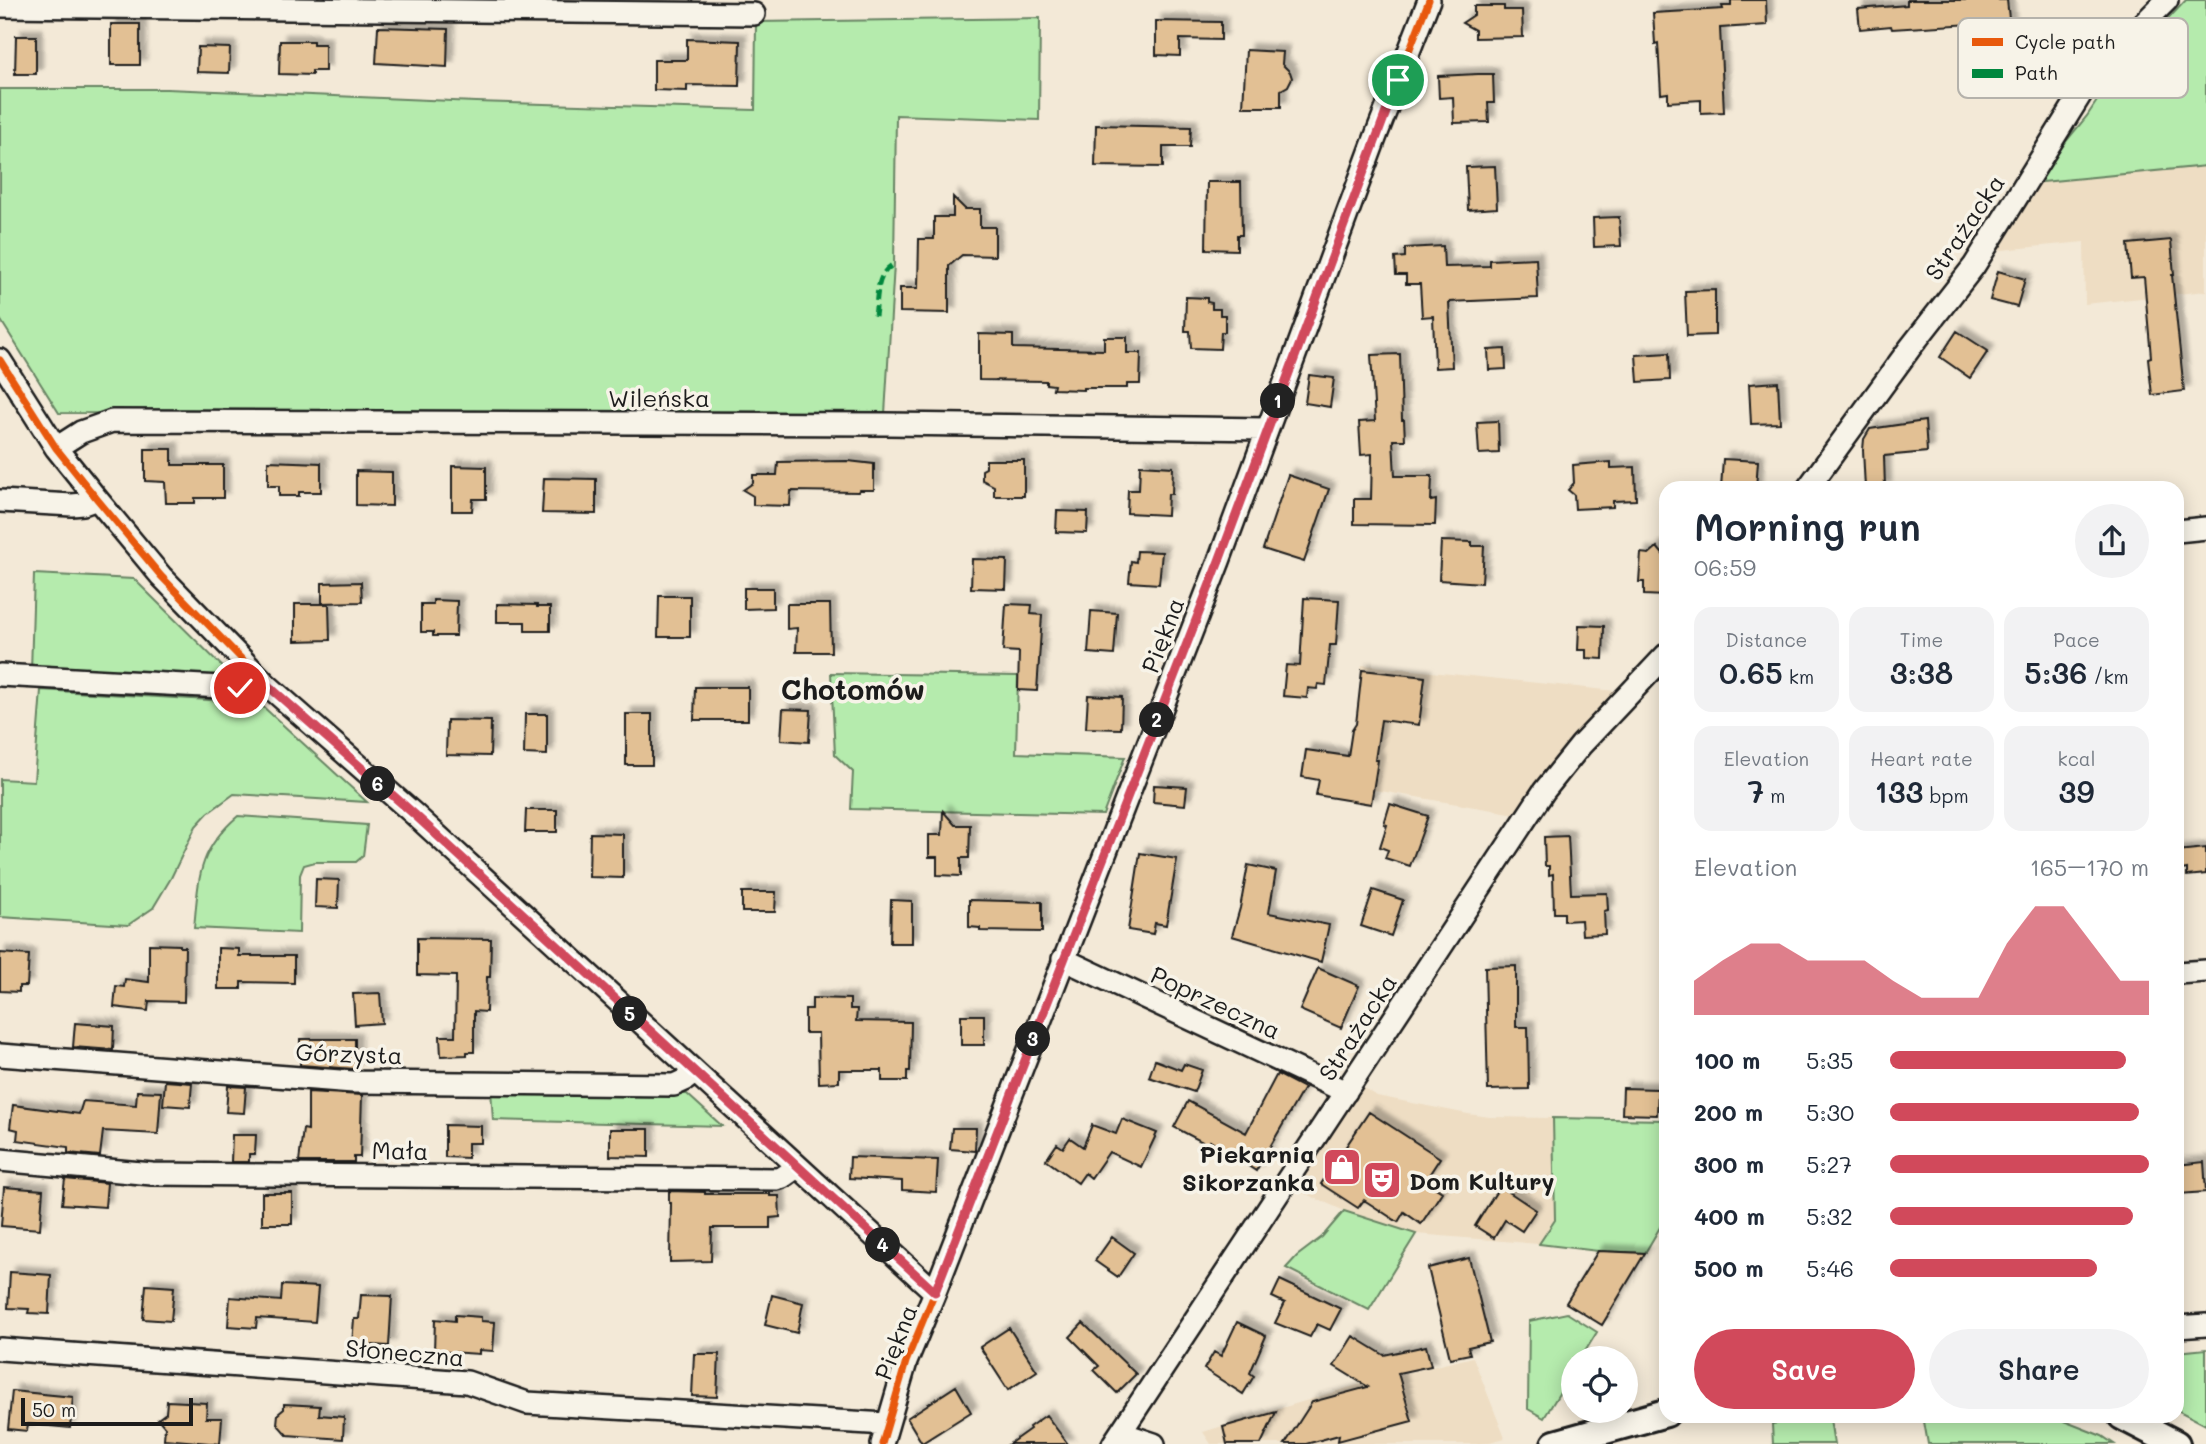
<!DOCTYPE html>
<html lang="en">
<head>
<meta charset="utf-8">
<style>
  :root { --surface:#fff; --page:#f2f2f3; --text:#1f2937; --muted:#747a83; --accent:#d1495b }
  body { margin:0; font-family:Mali,sans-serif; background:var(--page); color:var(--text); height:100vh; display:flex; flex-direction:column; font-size:26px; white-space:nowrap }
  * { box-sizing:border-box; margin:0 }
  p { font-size:23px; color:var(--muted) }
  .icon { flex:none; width:38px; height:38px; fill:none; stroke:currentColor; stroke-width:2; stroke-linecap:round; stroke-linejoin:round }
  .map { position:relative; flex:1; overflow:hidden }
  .details { position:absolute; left:1659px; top:481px; width:525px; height:942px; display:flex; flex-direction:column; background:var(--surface); border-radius:21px; box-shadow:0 4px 18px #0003 }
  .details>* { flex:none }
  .buttons { position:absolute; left:1561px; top:1346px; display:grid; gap:14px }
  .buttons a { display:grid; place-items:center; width:77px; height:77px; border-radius:50%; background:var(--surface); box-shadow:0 4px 18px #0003; font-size:35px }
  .scale { position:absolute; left:21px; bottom:18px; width:172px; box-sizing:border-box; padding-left:7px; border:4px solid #1c1c1c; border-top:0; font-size:19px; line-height:24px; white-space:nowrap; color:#1c1c1c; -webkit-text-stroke:5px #f7f3e8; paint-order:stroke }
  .pin { position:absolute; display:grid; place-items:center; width:60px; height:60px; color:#fff; margin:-30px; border:4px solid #fff; border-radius:50%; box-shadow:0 2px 7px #0007 }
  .km { position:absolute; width:35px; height:35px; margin:-18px; border-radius:50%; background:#222; color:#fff; font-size:19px; line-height:35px; text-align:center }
  .round { display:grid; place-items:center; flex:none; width:74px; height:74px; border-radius:37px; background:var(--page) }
  .overview { display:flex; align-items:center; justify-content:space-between; height:119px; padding:0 35px }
  h1 { font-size:38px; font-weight:600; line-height:52px }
  .metrics { display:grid; grid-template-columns:repeat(3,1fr); gap:10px; height:119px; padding:7px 35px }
  .metrics div { display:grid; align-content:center; border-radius:18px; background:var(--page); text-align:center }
  .metrics b { font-size:30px; font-weight:600 }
  .metrics small { font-size:19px; font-weight:400 }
  .metrics p { font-size:19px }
  .chart { height:196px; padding:14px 35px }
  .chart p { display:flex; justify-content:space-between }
  .chart svg { width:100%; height:126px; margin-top:7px; fill:var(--accent); opacity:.7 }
  .primary-button { display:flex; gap:14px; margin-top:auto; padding:14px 35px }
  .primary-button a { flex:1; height:80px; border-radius:42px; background:var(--accent); color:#fff; font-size:28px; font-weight:600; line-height:80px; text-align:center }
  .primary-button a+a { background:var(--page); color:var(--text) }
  ul { padding:0 35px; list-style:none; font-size:23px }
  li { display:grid; grid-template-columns:112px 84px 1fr; align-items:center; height:52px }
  li i { height:18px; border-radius:9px; background:var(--accent) }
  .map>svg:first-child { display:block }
  .built { fill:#eeddc3 }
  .green { fill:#b5ebad; stroke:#688464; stroke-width:2 }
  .building { fill:#e2c094; stroke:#1c1c1c; stroke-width:2; filter:url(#shadow) }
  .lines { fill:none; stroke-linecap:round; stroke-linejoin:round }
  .minor-casing { stroke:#1c1c1c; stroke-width:26 }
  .tertiary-casing { stroke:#1c1c1c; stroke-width:32 }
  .minor { stroke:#f7f3e8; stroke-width:21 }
  .tertiary { stroke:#f7f3e8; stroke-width:26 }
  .quiet { stroke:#00873e; stroke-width:5; stroke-dasharray:10 5; stroke-linecap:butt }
  .cycleway-casing { stroke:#f7f3e8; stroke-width:11 }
  .cycleway { stroke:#e8590c; stroke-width:7 }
  .route-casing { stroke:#fff; stroke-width:14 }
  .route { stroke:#d1495b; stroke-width:9 }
  .labels { text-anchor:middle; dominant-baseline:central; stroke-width:7; stroke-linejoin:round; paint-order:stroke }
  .street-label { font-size:24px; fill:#1c1c1c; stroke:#f7f3e8 }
  .poi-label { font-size:24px; font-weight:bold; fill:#1c1c1c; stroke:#f7f3e8; text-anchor:end }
  .quarter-label { font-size:28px; font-weight:bold; fill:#1c1c1c; stroke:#f7f3e8 }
  .key { fill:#f7f3e8; stroke:#b5b2ab; stroke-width:2 }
  .key-label { font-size:19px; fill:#1c1c1c }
</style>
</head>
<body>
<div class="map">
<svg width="2206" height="1444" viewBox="0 0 2206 1444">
  <defs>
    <filter id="shadow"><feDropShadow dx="6" dy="-6" stdDeviation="2" flood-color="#0004"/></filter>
  </defs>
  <rect width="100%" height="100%" fill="#f3e9d7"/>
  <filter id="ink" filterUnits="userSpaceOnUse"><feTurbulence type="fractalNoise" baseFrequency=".0143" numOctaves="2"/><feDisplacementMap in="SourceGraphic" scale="14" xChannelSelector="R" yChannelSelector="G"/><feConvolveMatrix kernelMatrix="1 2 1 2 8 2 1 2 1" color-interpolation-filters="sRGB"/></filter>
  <g filter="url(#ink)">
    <!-- built -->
    <path class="built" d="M2206,166v125l-121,13 -1,-62 -92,9 40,-68z
      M1362,665l254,26 -60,65 -40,58 -165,-28 -1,-43 2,-13 4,-6z
      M1360,1085l17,11 91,18 22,3 63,1 2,102 -16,24 -123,-10 -62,-19 -62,-27z
      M1473,1357l32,81 -23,6h-271l-8,-12 158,-48z"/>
    <!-- green -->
    <path class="green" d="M2186,0h20v166l-174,17 55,-67 23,-35z
      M1040,18l-1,102 -143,-5 -2,149 -9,150 -826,-1 -59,-94v-230h167l309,13 279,8 1,-88z
      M34,574l100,5 103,102 -206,-10z
      M831,673l187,3 -2,77 109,4 -22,58 -252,-6 2,-37 -18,-17z
      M41,690l218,13 108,99 -133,-8 -26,19 -12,13 -25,52 -18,30 -25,17 -128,-8v-138l34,2z
      M238,816l129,9 -4,31 -7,6h-41l-11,3 -4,10 -1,58 -105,-5c5,-50 3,-77 44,-112z
      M491,1090l196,4 35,32 -229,-6z
      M1553,1118l113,2v97l-21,36 -47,-2 -59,-7 16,-24z
      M1344,1211l72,23 -47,76 -83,-42 11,-12 25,-19z
      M1567,1313l30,19 -16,26h-8v13l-29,47 -16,-9 1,-88z
      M2206,1349v76l-29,-15v-58z
      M1826,1416h7l-3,3 4,25h-61l-1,-20z
      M1923,1416h128l51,20 12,8h-186z"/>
    <!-- building -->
    <path class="building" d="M1731,0h35l1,25 -47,3 4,84 -23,1v-13l-33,2v-9l-7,1 -3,-51 -3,1 -2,-31 70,-4 -1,-3h9z
      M1907,0h100l7,65h-5l1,31 -33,2 -2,-21h-2l-2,-53 -79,5 -1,-3 -31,3 -2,-20 49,-4z
      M1474,6h30v4h18l1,27 -48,1v-8l-13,-7 12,-8z
      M1156,21l65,1v18l-41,-1v17l-24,-1z
      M111,24h29v41h-29z
      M378,27l70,2 -1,38 -71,-4z
      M16,36h20v38h-21z
      M687,39l53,2 -1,45 -52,-1v6l-33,-1v-30h33z
      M280,41h33v3h12v27h-13v4l-33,-1z
      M198,47l32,1 -1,25 -32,-1z
      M1246,50l37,2 -1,12 8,8 2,6 -4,8 -7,4v17h-38z
      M1478,74h15l1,29h-6l1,19 -35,1 -1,-26 -14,1 -1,-22z
      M1096,125l95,2 -1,20h-27v20l-68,-1z
      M1495,166l2,42 -29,2 -2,-43z
      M1207,182h34l1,53h-5v15l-31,-1z
      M953,197l12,12h15v18h15v29l-33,-1 -13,11v47l-49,-1v-24h18l1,-49h15v-22h19z
      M1619,217l2,29 -27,1 -1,-29z
      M2171,240l3,35h-2l12,116 -32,4 -4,-37 3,-1 -7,-80 -13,1 -3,-34z
      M1443,246l1,21 46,-1v-6l46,-2 2,40 -89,4 3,65 -17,1 -2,-52 -11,1 -2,-33h-14v-9h-10l-1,-17 10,-1v-9z
      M1998,271l27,8 -8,28 -27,-7z
      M1715,290v45l-28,1 -2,-45z
      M1186,297l21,1v4l5,1v6h8v6h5v17h-4l-1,17 -29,-1 -1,-17h-5z
      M1957,331l31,20 -18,27 -30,-21z
      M979,334l34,1v13l91,2v-13h23v16h14l-1,31h-13v4h-44v2l-30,-1 1,-4 -8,-1v-3l-67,-1z
      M1505,349l1,20 -17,1 -1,-20z
      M1669,353l1,27 -32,2 -2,-27z
      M1400,354l2,66h2l1,20h-12l2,36h37l-1,25 5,-1 -1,25 -81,-1v-25h17l1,-45 -11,1 -2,-33 16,-1 -4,-66z
      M1309,375l25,3 -4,29 -25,-4z
      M1778,382l2,41 -29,1 -2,-40z
      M1498,421l1,32 -20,1 -2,-32z
      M1925,421l2,31 -43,4 1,32h-20l-2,-38 1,-11 6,-10z
      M145,449h27v16h51v33h-28v5h-29l-1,-21 -20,-1z
      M1723,459l35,2 -2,27h-35z
      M986,460h38v36h-30v-10l-12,-6v-10l4,-2z
      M268,461l53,2v29h-22v4h-20v-10h-11z
      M848,461l26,3v26h-15l-1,2 -67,-1 -1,15 -37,-1v-9l-10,-6 10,-7v-8h24l1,-13z
      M1611,462v6l24,-1 1,33 -23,1v6l-38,2 -1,-14 -6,-5 6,-7 -1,-18z
      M1140,465l33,2 -1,27h-4l-1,21 -40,-2 1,-23h11z
      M452,466l34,1v32h-13l-1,12h-20z
      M356,471l36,1v34l-36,-1z
      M1288,475l41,14 -25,73 -41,-13z
      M544,478l52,1v35l-54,-1z
      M1057,511l31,1 -1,21 -31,-1z
      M1441,541l31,1v4h12l-2,37 -43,-3z
      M1657,547l9,11v38l-22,-1v-13h-5l2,-29 8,1z
      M1137,551l25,1 -3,32 -30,-2 2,-21 5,1z
      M972,559l35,1 -1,29 -35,-1z
      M361,582l1,20 -40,1v-20z
      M744,588h29v20l-29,1z
      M659,596h31v41h-32z
      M1304,598l35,2 -3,45h-6l-4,40 -8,-1 -1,5 -9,-1 -1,10 -24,-2 3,-31 14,1z
      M433,600l24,1 -1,35h-23v-4h-12v-28h12z
      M295,604h34l1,36 -35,1z
      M497,604l40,1v2h13v24h-25v-9h-28z
      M787,604h43l1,48h-35l1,-24 -10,1z
      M1006,604l26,1 -1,9 11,1 -5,76 -19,-1 1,-38 -16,-1z
      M1091,611l26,2 -3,42 -26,-2z
      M1579,625l25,1 -1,33 -17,-1v-8h-8z
      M1362,670l63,7 -6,48 -38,-5 -6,40h3l-7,44 -55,-9 3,-15 -17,-3 4,-27 42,6 4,-26 4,-6z
      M695,687h53v33h-54z
      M1088,695l34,2 -1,32 -35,-1z
      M783,709l28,1 -2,32 -28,-2z
      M525,714h22v41l-23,-1z
      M626,714h26v51h-26z
      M447,720l44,1 -1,35 -44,-1z
      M1154,785l33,2 -2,18 -32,-3z
      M1390,804l38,12 -18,50 -25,-8 3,-8 -8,-3 7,-22 -3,-1z
      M526,810h31v22h-32z
      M943,811l12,14h15l-1,33h-8v18l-24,-1v-18h-8v-22h13z
      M590,833l33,1v44l-34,-1z
      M1568,836l3,58 36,-1 1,17 -4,1 1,23 -23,1 -1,-15 -17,1v-8h-10l-1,-39 -4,1v-9h-4l-1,-29z
      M2206,848v26l-19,2v-7l-10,2v-20z
      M1140,853l37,6 -11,66 -11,-2 -2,11 -25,-4z
      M1248,865l28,6 -7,42 60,12 -8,37 -89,-26 8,-28z
      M316,879l23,1 -1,28 -23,-1z
      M1373,890l30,10 -12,36 -30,-10z
      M742,892h34l-1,20h-33z
      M891,900l21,1v42h-22z
      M969,900l73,2v30l-62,-1v-3l-11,-1z
      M417,938l74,1 -1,38h-3l-1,35 -12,-1v41h-7v3l-26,1 -1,-20h15l1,-60 -39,-1z
      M149,944l31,1v2h5l-1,55 -35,-1 -1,10 -34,-4 2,-21 8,1 1,-8 24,3z
      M218,948l21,1v7h55v27l-53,-1v7h-23z
      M0,953l29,2 -2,31h-8v6l-19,-1z
      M1516,966v61h12l1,62 -41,1 -3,-123z
      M1318,968l41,18 -18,42 -41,-18z
      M380,993l2,30 -27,2 -2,-31z
      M812,998l38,1v10h7l-1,12 55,1 -1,49h-3v10h-25v-11h-43v12l-20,1 -1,-50h-13v-24h7z
      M961,1015h23v30h-23z
      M75,1023l39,3 -1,24 -40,-3z
      M300,1039h55v30l-55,-4z
      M1155,1060l26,10 3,-6 18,6 -8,22 -45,-15z
      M1277,1074l27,14 -48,83 -46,-30 -2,4 -34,-18 14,-26 58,32z
      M165,1081l27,2 -2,24 -27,-2z
      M228,1086l18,1 -2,26 -18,-1z
      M1623,1088l35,1 -1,26 -35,-1z
      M137,1091l24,1 -3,42 -55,-3 -3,25 -32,-3v-6l-51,-7 1,-10 -8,-2 3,-23 66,9 4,-13 53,4z
      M308,1092l54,3 -2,62h-6v5h-55l4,-33 5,1z
      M1369,1112l71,46 -15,23 17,11 -21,32 -17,-12 -6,10 -34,-22 -6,8 -37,-24z
      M1122,1119l35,14 -16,34 -32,-15 -18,26 -6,-5 -7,10 -32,-23 11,-16 6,4 7,-10 13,9 9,-22 24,9z
      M445,1125l36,1v17h-13v15l-23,-1z
      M952,1128h24l-1,23 -25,-2z
      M610,1129h39v28l-39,-1z
      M232,1135h24l-1,19h-6v8h-18z
      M850,1157l88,3 -2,32 -34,-2v-9l-53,-3z
      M2204,1162l2,30 -27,2 -2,-29z
      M65,1179l42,4 -2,24 -43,-3z
      M1500,1186l36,24 -14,21 -17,-11 -11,18 -19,-12z
      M4,1187l39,3 -3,39 -39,-3z
      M669,1191l36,1v2h65v2h9l1,21 -10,1v10h-58l-1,33 -41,1 1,-59h-2z
      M262,1193h30v31h-30z
      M1112,1237l22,16 -16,24 -23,-16z
      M1598,1251l47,2 -43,72 -36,-22z
      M1469,1258l21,84 -22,5 2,7 -20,4 -22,-90z
      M10,1272l41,3 -2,39 -21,-1 1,-4 -21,-1z
      M1280,1280l61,29 -11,21 -13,-6 -7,13 -35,-14 10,-20 -13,-6z
      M146,1285l28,2 -3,34 -28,-2z
      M282,1285l36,2 -3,35 -58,-4 -1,10 -28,-2 2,-29 51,4z
      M361,1295l31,1 -3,50 -37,-2 2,-25h5z
      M772,1295l31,8 -6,30 -32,-8z
      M455,1315l26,2v4l14,1 -2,29 -14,-1v4l-45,-3 1,-32 20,2z
      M1237,1322l29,14 -16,37 4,3 -11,18 -39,-25 10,-17 7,4z
      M1083,1323l53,51 -19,19 -23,-23 5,-4 -29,-29z
      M1009,1328l28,43 -29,19 -28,-43z
      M1353,1336l31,19 42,-9 5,20 -33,7 14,48 -74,20 1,-6 -33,9h-21l27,-42 56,-15 -34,-21z
      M694,1354h25l-2,43 -25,-1z
      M956,1386l15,26 -49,31 -15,-25z
      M12,1391l61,6 -3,31 -42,-4 -1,7 -19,-2z
      M167,1401l40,2 -1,15h16l-2,26 -56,-5 1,-12 -7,-8 8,-6z
      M284,1404l36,2 -1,9 25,2 -1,22 -56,-4 -10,-11 1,-10 6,-5z
      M1276,1412l-15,32h-34l-4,-17z
      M1046,1415l22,29h-59l21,-15 -1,-2z"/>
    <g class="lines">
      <defs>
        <path id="minor" d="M0,6l754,8
          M0,360l56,88 41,51 64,77 105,108 148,130 521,478
          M56,448l25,-16 31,-11 775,3 380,5
          M1808,488l102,-140 64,-82 120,-193 73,-73
          M0,501l72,4 11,-1 14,-5
          M2177,531l29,-3
          M0,675l240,13h12l14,-4
          M1063,959l283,133
          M2177,973l29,-2
          M0,1055l353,27 321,3 11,-5 9,-7
          M0,1160l152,14 625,5 6,-2 14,-10
          M2177,1327l29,-2
          M0,1349l467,33 60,21 360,21
          M1121,1433l33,11
          M882,1444l24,-82 29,-70 284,-731 158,-428 52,-133
          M1113,1444l431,-653 37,-46 85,-90"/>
        <path id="tertiary" d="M2122,1416l54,28
          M1555,1444l111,-31"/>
      </defs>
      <!-- minor casing -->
      <use href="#minor" class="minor-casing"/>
      <!-- tertiary casing -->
      <use href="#tertiary" class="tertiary-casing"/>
      <!-- minor -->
      <use href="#minor" class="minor"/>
      <!-- tertiary -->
      <use href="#tertiary" class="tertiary"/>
      <!-- quiet -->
      <path class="quiet" d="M875,316c3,-19 0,-42 19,-52"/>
      <defs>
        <path id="cycleway" d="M0,360l56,88 41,51 64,77 105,108 148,130 521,478
          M882,1444l24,-82 29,-70 284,-731 158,-428 52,-133"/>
      </defs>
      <!-- cycleway casing -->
      <use href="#cycleway" class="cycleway-casing"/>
      <!-- cycleway -->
      <use href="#cycleway" class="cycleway"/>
    </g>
  </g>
  <g class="lines" filter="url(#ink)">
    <defs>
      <path id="route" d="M240,688h12l14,-4 148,130 521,478 284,-731 179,-481"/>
    </defs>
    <!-- route casing -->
    <use href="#route" class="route-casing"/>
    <!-- route -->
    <use href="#route" class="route"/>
  </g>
  <!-- icons -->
  <defs>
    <symbol id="shop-square" viewBox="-11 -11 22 22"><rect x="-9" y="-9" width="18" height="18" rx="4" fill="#d1495b" stroke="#f7f3e8"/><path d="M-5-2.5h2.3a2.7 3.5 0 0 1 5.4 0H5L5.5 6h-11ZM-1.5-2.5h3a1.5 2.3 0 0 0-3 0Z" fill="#fff"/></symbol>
    <symbol id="theatre-square" viewBox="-11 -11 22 22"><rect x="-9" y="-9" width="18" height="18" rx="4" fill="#d1495b" stroke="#f7f3e8"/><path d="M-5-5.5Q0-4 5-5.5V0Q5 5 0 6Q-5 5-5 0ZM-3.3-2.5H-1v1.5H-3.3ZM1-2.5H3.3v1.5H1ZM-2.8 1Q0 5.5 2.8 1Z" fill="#fff"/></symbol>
  </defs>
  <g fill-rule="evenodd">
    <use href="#shop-square" x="1320" y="1145" width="44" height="44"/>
    <use href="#theatre-square" x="1360" y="1158" width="44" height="44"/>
  </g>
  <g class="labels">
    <!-- street labels -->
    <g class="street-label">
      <text transform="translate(1964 227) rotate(-56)">Strażacka</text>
      <text x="659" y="397">Wileńska</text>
      <text transform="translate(1162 635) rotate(-69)">Piękna</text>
      <text transform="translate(1216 1002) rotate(25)">Poprzeczna</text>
      <text transform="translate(1357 1027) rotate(-57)">Strażacka</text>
      <text transform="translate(349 1053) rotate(2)">Górzysta</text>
      <text transform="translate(400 1150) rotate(1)">Mała</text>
      <text transform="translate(895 1342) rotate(-69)">Piękna</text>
      <text transform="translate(405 1352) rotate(5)">Słoneczna</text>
    </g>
    <!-- poi labels -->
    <g class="poi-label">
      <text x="1315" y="1153">Piekarnia<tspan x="1315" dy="28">Sikorzanka</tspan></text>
      <text x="1409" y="1180" text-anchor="start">Dom Kultury</text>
    </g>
    <!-- quarter labels -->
    <g class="quarter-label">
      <text x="853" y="689">Chotomów</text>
    </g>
  </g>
  <!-- legend -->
  <rect x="1958" y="18" width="230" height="80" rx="10" class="key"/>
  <rect x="1972" y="38" width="31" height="8" fill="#e8590c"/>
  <rect x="1972" y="69" width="31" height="9" fill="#00873e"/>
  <g class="key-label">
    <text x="2015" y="49">Cycle path</text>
    <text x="2015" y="80">Path</text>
  </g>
</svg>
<div class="buttons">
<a><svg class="icon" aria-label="locate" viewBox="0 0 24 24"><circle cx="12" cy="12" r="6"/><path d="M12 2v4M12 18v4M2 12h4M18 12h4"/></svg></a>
</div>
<div class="scale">50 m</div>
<div class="pin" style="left:1398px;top:80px;background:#1e9e55"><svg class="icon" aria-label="arrive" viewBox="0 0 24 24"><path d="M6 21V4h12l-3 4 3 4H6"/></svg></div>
<div class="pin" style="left:240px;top:688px;background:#d93025"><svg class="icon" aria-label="check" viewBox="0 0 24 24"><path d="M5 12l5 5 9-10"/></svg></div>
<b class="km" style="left:1278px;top:401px">1</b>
<b class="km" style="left:1157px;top:720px">2</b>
<b class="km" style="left:1033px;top:1039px">3</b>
<b class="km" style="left:883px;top:1245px">4</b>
<b class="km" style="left:630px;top:1014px">5</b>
<b class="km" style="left:378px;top:784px">6</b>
<section class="details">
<div class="overview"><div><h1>Morning run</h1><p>06:59</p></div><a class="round"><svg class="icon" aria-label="share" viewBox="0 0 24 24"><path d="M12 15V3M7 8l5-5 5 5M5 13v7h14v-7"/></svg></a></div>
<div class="metrics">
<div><p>Distance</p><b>0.65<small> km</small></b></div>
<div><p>Time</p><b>3:38</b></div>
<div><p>Pace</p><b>5:36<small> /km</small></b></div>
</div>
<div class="metrics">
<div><p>Elevation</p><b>7<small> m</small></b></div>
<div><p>Heart rate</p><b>133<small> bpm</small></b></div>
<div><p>kcal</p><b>39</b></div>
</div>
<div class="chart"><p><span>Elevation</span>165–170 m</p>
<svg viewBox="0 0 160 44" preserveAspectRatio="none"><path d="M0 44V32L10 25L20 19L30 19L40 25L50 25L60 25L70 32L80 38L90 38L100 38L110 19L120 6L130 6L140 19L150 32L160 32V44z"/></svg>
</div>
<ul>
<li><b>100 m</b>5:35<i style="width:91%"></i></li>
<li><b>200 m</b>5:30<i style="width:96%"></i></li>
<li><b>300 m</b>5:27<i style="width:100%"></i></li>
<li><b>400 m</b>5:32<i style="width:94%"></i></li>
<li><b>500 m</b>5:46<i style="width:80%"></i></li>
</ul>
<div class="primary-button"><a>Save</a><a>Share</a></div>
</section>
</div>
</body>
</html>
